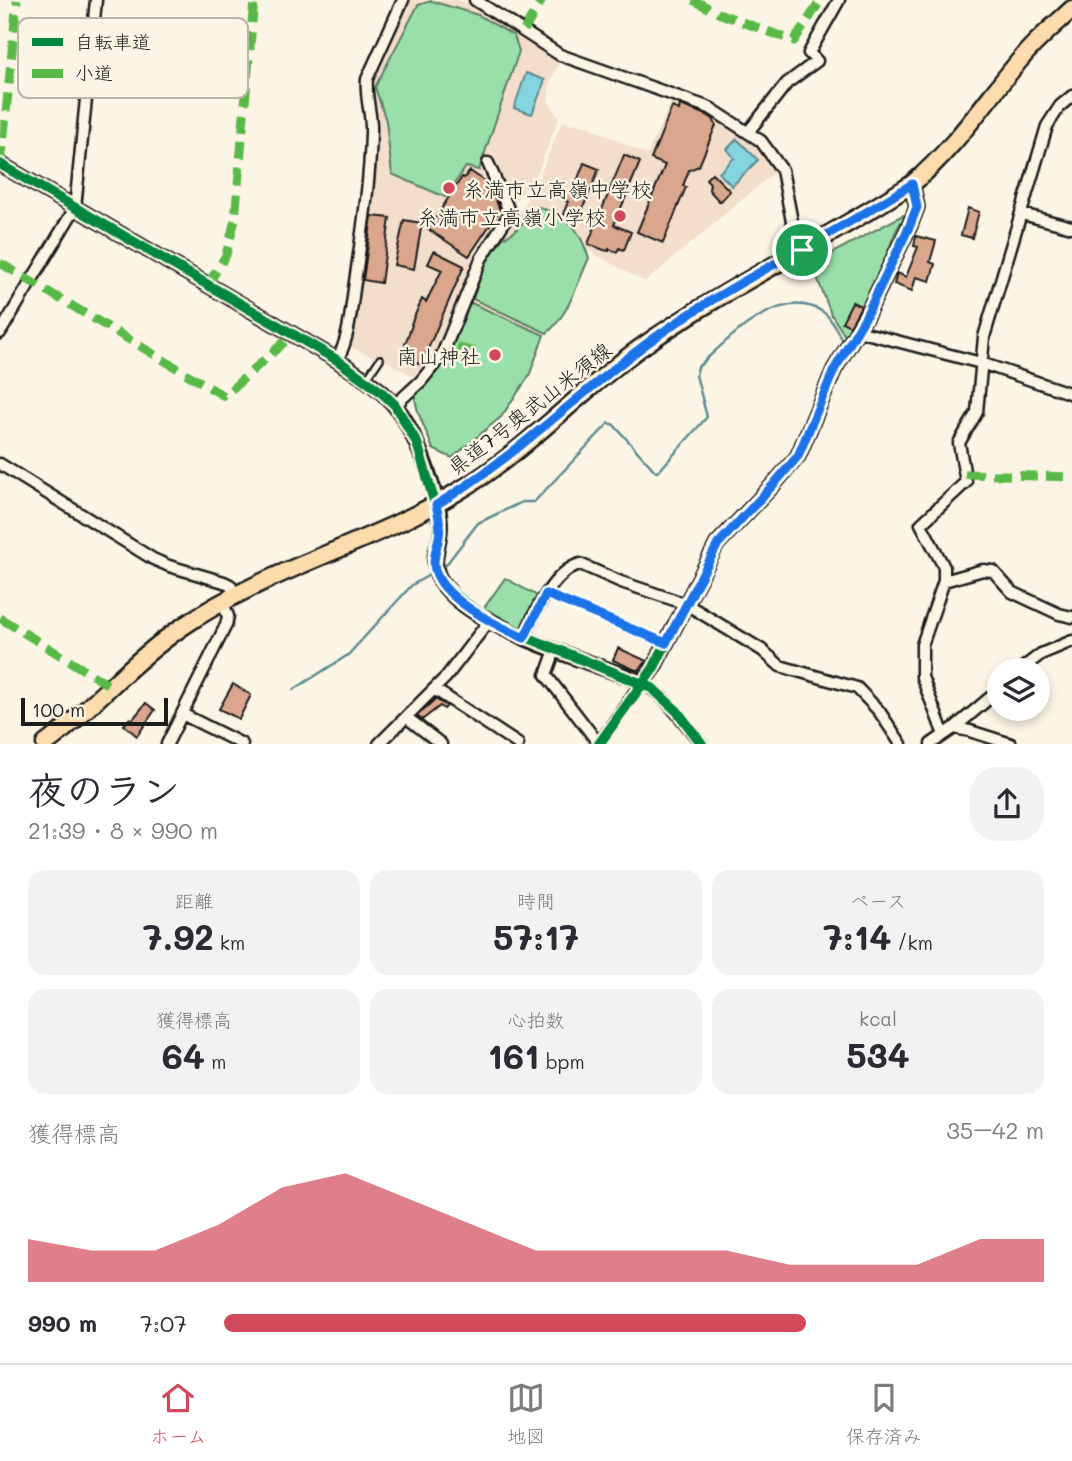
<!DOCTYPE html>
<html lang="ja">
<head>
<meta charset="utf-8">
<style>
  :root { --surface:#fff; --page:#f2f2f3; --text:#2b2b33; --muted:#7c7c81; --line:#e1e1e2; --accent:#d1495b }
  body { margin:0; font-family:Mali,"Klee One",sans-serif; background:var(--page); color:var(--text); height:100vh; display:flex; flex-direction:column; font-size:26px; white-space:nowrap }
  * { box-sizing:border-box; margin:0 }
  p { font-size:23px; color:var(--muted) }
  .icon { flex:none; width:38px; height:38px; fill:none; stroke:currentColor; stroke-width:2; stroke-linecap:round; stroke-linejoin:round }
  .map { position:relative; height:744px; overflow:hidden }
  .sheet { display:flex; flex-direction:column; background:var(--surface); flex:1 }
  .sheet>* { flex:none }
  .controls { position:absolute; left:987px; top:658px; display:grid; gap:14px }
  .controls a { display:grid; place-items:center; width:63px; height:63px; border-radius:50%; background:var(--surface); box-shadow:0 4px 10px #0003; font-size:35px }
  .scale { position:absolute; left:21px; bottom:18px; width:147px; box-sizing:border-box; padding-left:7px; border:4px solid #1c1c1c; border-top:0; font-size:19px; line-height:24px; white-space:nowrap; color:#1c1c1c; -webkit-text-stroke:5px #fcf5e5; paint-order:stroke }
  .pin { position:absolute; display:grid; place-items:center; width:60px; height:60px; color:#fff; margin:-30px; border:4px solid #fff; border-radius:50%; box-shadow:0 2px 7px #0007 }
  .round { display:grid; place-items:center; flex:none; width:74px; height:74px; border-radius:28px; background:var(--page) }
  .head { display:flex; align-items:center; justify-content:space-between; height:119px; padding:0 28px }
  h1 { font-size:38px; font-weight:700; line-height:52px }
  .figures { display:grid; grid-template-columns:repeat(3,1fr); gap:10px; height:119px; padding:7px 28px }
  .figures div { display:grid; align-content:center; border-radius:18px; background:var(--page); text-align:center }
  .figures b { font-size:35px; font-weight:700 }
  .figures small { font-size:19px; font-weight:400 }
  .figures p { font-size:19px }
  .chart { height:196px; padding:14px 28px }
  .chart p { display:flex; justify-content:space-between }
  .chart svg { width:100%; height:126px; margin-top:7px; fill:var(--accent); opacity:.7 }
  ul { padding:0 28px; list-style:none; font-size:23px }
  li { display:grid; grid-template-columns:112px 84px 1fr; align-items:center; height:52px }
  li i { height:18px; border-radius:9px; background:var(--accent) }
  .tab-bar { display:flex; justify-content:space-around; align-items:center; height:98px; border-top:2px solid var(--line); background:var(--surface); font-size:19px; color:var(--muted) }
  .tab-bar a { display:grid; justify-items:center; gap:4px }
  .tab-bar .selected { color:var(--accent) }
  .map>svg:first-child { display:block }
  .built { fill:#f2decb }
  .green { fill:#9adeaa; stroke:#5b7d63; stroke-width:2 }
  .water { fill:#84d4de; stroke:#5a8a90; stroke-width:2 }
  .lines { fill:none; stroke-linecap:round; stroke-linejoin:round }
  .stream { stroke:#5a8a90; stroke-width:2.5 }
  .building { fill:#daa78e; stroke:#1c1c1c; stroke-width:2 }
  .service-casing { stroke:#1c1c1c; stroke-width:10 }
  .minor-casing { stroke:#1c1c1c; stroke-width:15 }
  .tertiary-casing { stroke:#1c1c1c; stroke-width:18 }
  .primary-casing { stroke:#1c1c1c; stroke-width:21 }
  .service { stroke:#fcf5e5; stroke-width:5 }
  .minor { stroke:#fcf5e5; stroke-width:10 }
  .tertiary { stroke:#fcf5e5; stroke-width:12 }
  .primary { stroke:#fcdcac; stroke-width:16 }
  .quiet { stroke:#58b947; stroke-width:9; stroke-dasharray:18 9; stroke-linecap:butt }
  .cycleway-casing { stroke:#fcf5e5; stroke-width:15 }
  .cycleway { stroke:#00873e; stroke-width:10 }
  .route-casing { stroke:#fff; stroke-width:14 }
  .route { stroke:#1a73e8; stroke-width:9 }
  .poi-dot { fill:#d1495b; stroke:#fcf5e5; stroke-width:2.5 }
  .labels { text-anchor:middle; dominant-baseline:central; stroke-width:5; stroke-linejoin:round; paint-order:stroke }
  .poi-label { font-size:21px; fill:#1c1c1c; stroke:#fcf5e5; text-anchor:end }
  .street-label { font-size:21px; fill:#1c1c1c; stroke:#fcf5e5 }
  .key { fill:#fcf5e5; stroke:#b9b4a9; stroke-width:2 }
  .key-label { font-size:19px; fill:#1c1c1c }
</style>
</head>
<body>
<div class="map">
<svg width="1072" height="744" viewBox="0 0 1072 744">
  <rect width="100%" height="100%" fill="#fcf5e5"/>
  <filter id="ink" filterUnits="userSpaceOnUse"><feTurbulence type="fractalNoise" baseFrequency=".0143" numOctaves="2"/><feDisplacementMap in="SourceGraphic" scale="14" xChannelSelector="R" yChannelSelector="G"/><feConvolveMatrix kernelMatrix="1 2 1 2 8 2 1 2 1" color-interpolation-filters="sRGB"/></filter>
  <g filter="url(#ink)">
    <!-- built -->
    <path class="built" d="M410,0h46l24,6 81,54 -11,22 -2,18 11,18 -21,54 -31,40 -79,156 -12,10 -28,-16 -39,-15 -1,-3 12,-59 14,-112 3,-43 -5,-29 -1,-19 34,-75z
      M673,98l27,10 48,29 18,14 11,19 -132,112 -58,-32 -43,85 -75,-33 15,-40 49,-71 29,-69 26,4 59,29z"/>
    <!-- green -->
    <path class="green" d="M431,1l47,14 36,21 5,15 -40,119 -13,-3 -21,30 -53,-23 -6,-53 -11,-34 43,-82z
      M539,207c32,13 38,17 50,51 -12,26 -20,56 -42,75l-74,-34 12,-36 17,-24 12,-7z
      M903,215l1,2 -8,14 -25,62 -24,46 -16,-25 -19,-50z
      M469,302l75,33 -15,41 -28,41 -49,41 -19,-9 -15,-37 -4,-18 17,-15z
      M505,578l34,19 -17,32 -38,-21z"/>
    <!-- water -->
    <path class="water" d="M526,73l19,7 -13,34 -18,-6z
      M737,139l21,21 -26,26 -13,-13 15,-15 -7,-9z"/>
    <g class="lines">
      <!-- stream -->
      <path class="stream" d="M440,569l5,-3 33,-43 44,-21h12l75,-79 5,2 42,47 3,-1 48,-54 -11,-42 2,-8c29,-27 82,-83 125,-55 10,6 14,22 22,31
        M293,690l55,-35 64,-70 19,-11"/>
    </g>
    <!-- building -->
    <path class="building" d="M680,105l27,10 6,4 3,6 -17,41 -10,4 -6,16 3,1 -23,56 -26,-11 28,-67 -14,-6 21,-52 7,3z
      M624,155l16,7 -26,63 17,7 -7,18 -5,-2 -2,4 -8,-3v2l-5,-1 -16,-6z
      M584,163l15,6 -21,51 -15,-6 5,-12 -6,-3 3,-8 7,3z
      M470,171l19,13 11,26 -31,46 -41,-27 34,-52 2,1z
      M712,173l18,18 -10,11 -11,-12 1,-7 -4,-4z
      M968,208l11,4 -7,26 -11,-3z
      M372,216l18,2 -9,65 -18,-3z
      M404,220l18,3 -8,46 -20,-4z
      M916,236l20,5 -6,21 5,2 -5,17 -14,-4 -4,14 -18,-7 3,-11 9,4 12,-30 -4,-1z
      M434,251l30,15 -43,99 -16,-8 4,-11 -4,-2 7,-19 -1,-1 11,-25 4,3 16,-32 -14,-6z
      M852,302l9,4 -11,20 -8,-4z
      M618,648l29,13 -9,10 -25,-11z
      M233,684l18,11 -12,24 -20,-10z
      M435,699l12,7 -3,3 -4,-3 -18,14 -5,-4z
      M146,703l9,7 -18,26 -13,-11 6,-7 2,2z"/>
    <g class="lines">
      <defs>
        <path id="service" d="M367,378l13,-19
          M546,594l120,49"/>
        <path id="minor" d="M475,0l85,55 150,53 51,33 21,29 13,67 7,13
          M749,131l38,-48 30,-22 -8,-8 30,-53
          M1022,214l50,13
          M858,331l123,32 91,31
          M0,333l75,-125 21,-208
          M337,360c13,-22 14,-53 18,-78 7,-49 15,-100 16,-150 1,-18 -6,-34 -4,-53l36,-79
          M395,405l26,-24 21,-26 39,-96 29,-46 -22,-50
          M0,464l153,95 16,7 55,16 6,3 6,11
          M944,581v-14l-23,-43 45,-42 -7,-39 18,-31 7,-75 63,-211 13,-20 12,-10
          M524,638c9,-24 30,-67 56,-74l41,18 65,22 76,46 18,16 77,22 22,23 22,33
          M555,650l-9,25 53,69
          M1020,670l21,-16 31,-13
          M434,689l84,55
          M182,714l60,30
          M406,717l35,27
          M954,728l16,3 41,13
          M944,735l-22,-58v-32l22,-64 39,-11 10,1 19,21 47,22 13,3
          M167,744l59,-119 2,-9 -5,-13
          M379,744l67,-67 43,-56
          M599,744l43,-62c27,16 40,39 60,62
          M931,744l23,-16 45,-38"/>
        <path id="tertiary" d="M0,164l337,196c19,14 43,27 58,46 19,22 44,89 45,118 1,21 -12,37 1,57 30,48 148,80 201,101l11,-13 64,-125 57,-60 24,-28 36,-86 32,-54 44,-91 7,-18 -5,-23"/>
        <path id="primary" d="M45,744c23,-16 43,-37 64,-56 23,-22 47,-43 73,-61 82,-57 189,-83 275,-135 67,-39 120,-99 183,-144 86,-61 183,-106 272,-164 45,-38 75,-86 113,-130 14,-16 31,-30 47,-45"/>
      </defs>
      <!-- service casing -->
      <use href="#service" class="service-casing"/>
      <!-- minor casing -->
      <use href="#minor" class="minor-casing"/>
      <!-- tertiary casing -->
      <use href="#tertiary" class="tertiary-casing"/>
      <!-- primary casing -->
      <use href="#primary" class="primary-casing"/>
      <!-- service -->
      <use href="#service" class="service"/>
      <!-- minor -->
      <use href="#minor" class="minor"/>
      <!-- tertiary -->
      <use href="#tertiary" class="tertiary"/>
      <!-- primary -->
      <use href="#primary" class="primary"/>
      <!-- quiet -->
      <path class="quiet" d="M693,0l25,13 76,28 27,-41
        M524,30l18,-30
        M1,165l16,-165
        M0,263l224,133 68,-61
        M207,286l19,-31 9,-35 19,-220
        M457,348l26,5
        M965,474l107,3
        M0,618l110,68"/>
      <defs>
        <path id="cycleway" d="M0,164l337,196 43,31 15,14 22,38 22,75 -5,50 7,14 9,9 44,33 158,64 25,23 25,33
          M599,744l54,-75 64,-125 57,-60 24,-28 36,-86 32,-54 44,-91 7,-18 -5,-23"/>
      </defs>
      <!-- cycleway casing -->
      <use href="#cycleway" class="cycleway-casing"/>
      <!-- cycleway -->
      <use href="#cycleway" class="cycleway"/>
    </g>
  </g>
  <g class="lines" filter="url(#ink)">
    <defs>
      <path id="route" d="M912,184l5,23 -7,18 -44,91 -32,54 -36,86 -24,28 -56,60 -52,99 -120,-49 -22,44c-26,-12 -88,-41 -90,-74 0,-9 3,-18 5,-27 2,-11 0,-21 -3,-32 86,-51 154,-124 237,-180 77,-52 161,-90 239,-141z"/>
    </defs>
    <!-- route casing -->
    <use href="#route" class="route-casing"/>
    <!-- route -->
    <use href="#route" class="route"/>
  </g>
  <!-- markers -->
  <g class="poi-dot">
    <circle cx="449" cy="188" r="7"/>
    <circle cx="620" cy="216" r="7"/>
    <circle cx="495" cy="355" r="7"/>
  </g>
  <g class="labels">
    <!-- poi labels -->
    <g class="poi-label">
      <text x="463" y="188" text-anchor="start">糸満市立高嶺中学校</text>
      <text x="606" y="216">糸満市立高嶺小学校</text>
      <text x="481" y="355">南山神社</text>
    </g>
    <!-- street labels -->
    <g class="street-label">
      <text transform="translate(529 408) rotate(-38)">県道7号奥武山米須線</text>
    </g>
  </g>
  <!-- legend -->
  <rect x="18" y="18" width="230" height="80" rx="10" class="key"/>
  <rect x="32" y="38" width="31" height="8" fill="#00873e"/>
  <rect x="32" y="69" width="31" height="9" fill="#58b947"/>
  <g class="key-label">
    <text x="75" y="49">自転車道</text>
    <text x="75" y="80">小道</text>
  </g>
</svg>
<div class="controls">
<a><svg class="icon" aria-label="layers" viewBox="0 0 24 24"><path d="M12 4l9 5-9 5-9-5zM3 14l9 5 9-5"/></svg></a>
</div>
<div class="scale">100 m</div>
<div class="pin" style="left:802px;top:250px;background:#1e9e55"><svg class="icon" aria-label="arrive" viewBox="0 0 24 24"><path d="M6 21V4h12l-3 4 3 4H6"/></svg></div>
</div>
<section class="sheet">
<div class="head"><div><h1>夜のラン</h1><p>21:39 · 8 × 990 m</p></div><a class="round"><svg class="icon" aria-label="share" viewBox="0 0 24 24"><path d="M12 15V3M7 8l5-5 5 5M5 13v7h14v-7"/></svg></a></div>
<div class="figures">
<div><p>距離</p><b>7.92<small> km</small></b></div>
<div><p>時間</p><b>57:17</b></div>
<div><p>ペース</p><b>7:14<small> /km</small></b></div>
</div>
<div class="figures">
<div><p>獲得標高</p><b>64<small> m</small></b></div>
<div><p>心拍数</p><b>161<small> bpm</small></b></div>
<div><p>kcal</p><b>534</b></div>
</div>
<div class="chart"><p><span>獲得標高</span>35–42 m</p>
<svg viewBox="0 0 160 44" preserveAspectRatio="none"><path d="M0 44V29L10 33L20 33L30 24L40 11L50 6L60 15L70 24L80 33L90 33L100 33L110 33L120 38L130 38L140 38L150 29L160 29V44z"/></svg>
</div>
<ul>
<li><b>990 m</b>7:07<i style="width:71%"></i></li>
</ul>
</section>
<nav class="tab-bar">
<a class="selected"><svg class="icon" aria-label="home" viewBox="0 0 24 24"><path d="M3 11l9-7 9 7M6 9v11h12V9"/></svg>ホーム</a>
<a><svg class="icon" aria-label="map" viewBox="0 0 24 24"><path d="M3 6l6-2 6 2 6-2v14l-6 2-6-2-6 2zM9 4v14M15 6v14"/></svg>地図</a>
<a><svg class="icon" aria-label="saved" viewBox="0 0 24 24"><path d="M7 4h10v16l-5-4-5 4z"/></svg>保存済み</a>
</nav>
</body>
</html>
